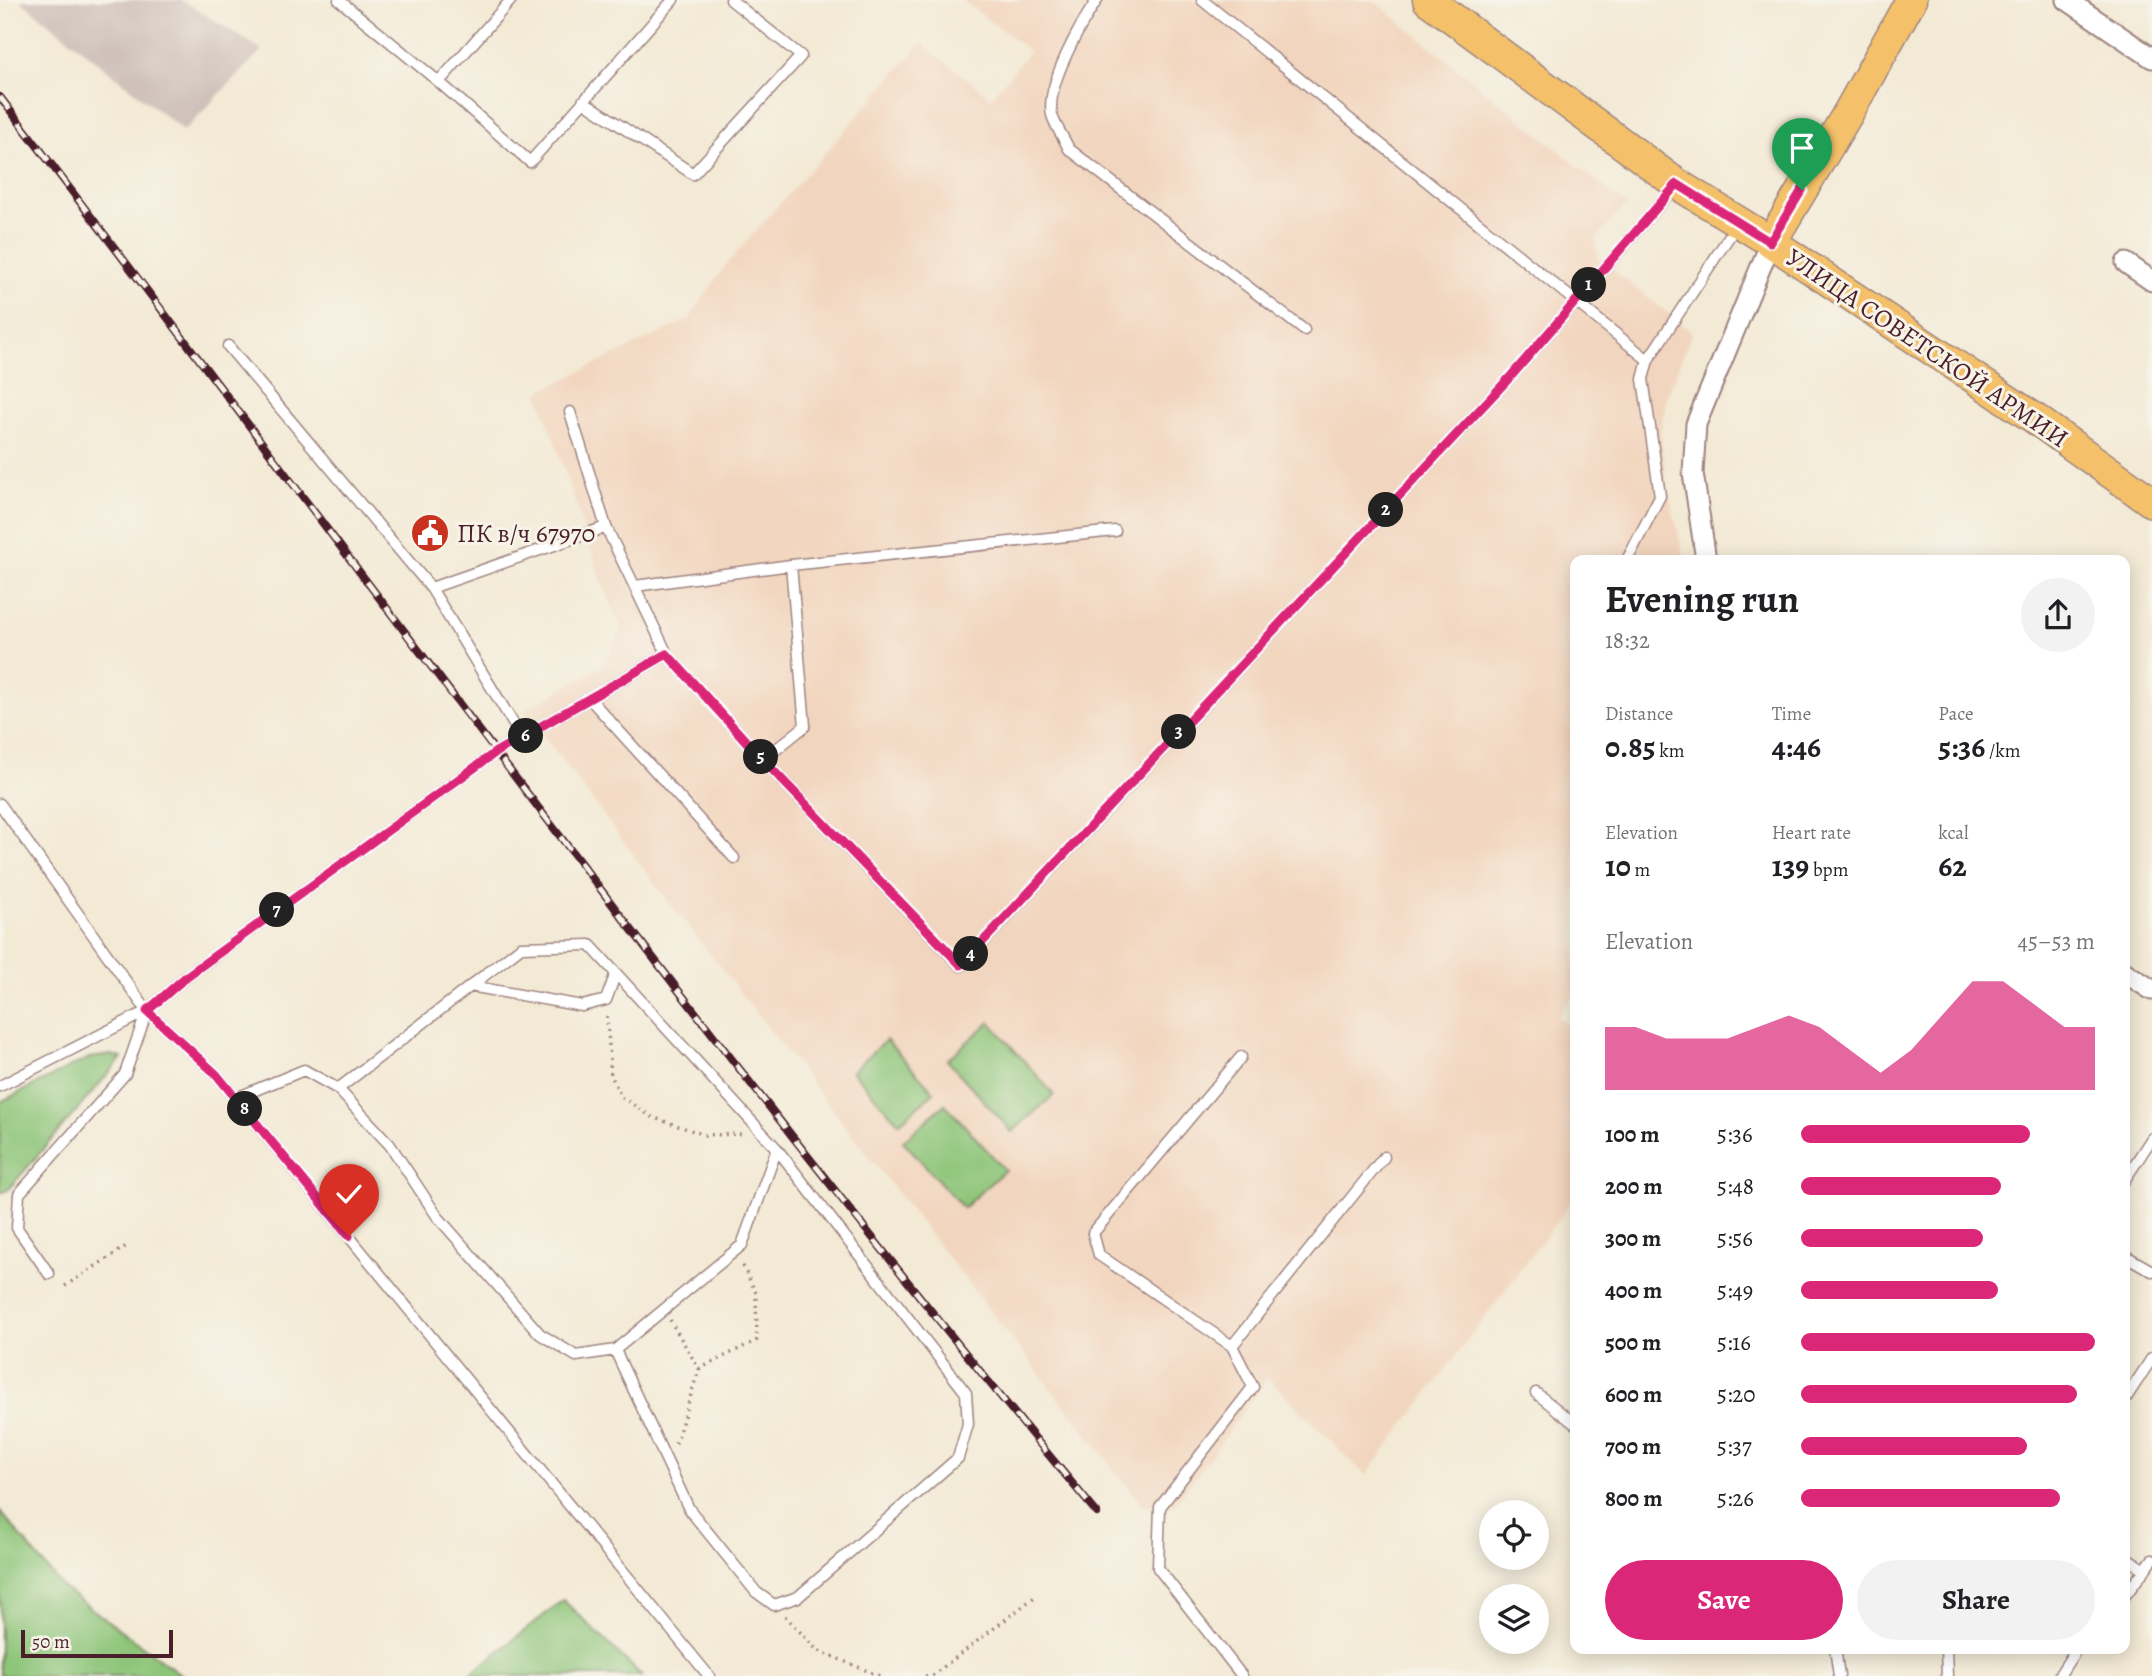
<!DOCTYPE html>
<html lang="en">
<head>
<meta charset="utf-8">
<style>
  :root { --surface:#fff; --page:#f2f2f2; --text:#202124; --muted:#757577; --accent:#db2777 }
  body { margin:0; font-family:Alegreya,serif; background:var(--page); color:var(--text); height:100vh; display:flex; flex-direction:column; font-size:26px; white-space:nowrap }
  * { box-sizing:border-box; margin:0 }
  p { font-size:23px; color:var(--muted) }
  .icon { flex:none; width:38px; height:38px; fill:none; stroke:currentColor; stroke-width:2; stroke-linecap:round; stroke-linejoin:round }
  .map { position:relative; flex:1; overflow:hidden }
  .details { position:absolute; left:1570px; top:555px; width:560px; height:1099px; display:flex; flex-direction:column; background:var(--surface); border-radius:14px; box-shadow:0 4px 18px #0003 }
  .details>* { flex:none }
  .buttons { position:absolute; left:1479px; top:1500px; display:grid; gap:14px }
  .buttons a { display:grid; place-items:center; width:70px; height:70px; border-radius:50%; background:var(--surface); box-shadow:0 4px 18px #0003; font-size:35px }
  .scale { position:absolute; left:21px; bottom:18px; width:152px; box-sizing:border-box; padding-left:7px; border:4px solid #4a1f2b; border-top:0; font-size:19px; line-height:24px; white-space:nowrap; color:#4a1f2b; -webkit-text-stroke:5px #f7f3e8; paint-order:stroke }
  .pin { position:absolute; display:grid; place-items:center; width:60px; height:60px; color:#fff; margin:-72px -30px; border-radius:50% 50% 50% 0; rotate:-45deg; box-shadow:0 0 7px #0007 }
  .pin .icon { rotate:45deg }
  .km { position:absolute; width:35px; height:35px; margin:-18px; border-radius:50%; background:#222; color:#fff; font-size:19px; line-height:35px; text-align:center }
  .round { display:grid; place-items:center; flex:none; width:74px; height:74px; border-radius:37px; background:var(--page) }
  .summary { display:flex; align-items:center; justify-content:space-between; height:119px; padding:0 35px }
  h1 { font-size:38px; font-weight:700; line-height:52px }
  .stats { display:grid; grid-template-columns:repeat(3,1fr); gap:10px; height:119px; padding:7px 35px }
  .stats div { display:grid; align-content:center }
  .stats b { font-size:30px; font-weight:700 }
  .stats small { font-size:19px; font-weight:400 }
  .stats p { font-size:19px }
  .chart { height:196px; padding:14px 35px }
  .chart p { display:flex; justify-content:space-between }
  .chart svg { width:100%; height:126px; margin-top:7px; fill:var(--accent); opacity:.7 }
  .action { display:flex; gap:14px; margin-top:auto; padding:14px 35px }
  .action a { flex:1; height:80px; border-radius:42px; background:var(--accent); color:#fff; font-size:28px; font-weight:700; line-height:80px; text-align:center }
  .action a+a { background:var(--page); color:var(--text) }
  ul { padding:0 35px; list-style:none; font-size:23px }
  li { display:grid; grid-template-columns:112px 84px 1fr; align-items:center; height:52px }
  li i { height:18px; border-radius:9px; background:var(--accent) }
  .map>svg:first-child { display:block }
  .built { fill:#f2d5be }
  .industrial { fill:#cfc1ba }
  .green { fill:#8cc478; stroke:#6b7252; stroke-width:2 }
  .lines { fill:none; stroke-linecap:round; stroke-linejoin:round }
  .lane-casing { stroke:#9e8480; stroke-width:13 }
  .street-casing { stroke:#9e8480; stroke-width:23 }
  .primary-casing { stroke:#9e8480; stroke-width:33 }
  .path { stroke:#9e8480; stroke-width:3.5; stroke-dasharray:2 5; stroke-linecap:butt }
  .lane { stroke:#fff; stroke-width:10 }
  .street { stroke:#fff; stroke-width:19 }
  .primary { stroke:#f4c16b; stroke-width:30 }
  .rail-casing { stroke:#4a1f2b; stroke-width:8 }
  .rail { stroke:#f7f3e8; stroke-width:5; stroke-dasharray:16; stroke-linecap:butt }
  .route-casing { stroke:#fff; stroke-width:14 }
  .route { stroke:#db2777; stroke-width:9 }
  .labels { text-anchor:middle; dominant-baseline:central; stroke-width:6; stroke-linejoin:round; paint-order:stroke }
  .street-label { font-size:26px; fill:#4a1f2b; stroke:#f7f3e8 }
  .poi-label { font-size:26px; fill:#4a1f2b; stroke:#f7f3e8; text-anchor:start }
</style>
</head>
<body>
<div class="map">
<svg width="2152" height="1676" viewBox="0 0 2152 1676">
  <rect width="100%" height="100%" fill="#f7f3e8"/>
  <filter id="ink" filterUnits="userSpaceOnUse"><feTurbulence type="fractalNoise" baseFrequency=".0143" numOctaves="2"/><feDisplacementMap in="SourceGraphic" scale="14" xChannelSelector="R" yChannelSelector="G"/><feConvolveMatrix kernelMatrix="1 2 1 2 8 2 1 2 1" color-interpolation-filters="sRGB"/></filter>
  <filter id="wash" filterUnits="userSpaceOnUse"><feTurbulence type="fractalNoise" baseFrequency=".00686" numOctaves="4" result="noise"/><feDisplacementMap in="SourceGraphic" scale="28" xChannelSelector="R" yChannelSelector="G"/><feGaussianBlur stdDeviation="1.57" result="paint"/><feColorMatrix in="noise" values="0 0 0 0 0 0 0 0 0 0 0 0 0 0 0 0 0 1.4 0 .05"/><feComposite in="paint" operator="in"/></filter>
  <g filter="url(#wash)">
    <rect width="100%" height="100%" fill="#f3ead5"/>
    <!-- built -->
    <path class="built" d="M962,0h411l253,205 -30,34 2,19 94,74 -25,64 -7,36 6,50 19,78h-110v434l-18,22 18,14v167l-209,279 -98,-98 -94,128h-31l-487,-621 -132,-175 79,-44 19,-36 -19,-45 -65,-193 151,-73 36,-53 197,-223 69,55 39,-47z"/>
    <!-- industrial -->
    <path class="industrial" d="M20,0h161l81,50 -78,81z"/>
    <!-- green -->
    <path class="green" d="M990,1022l64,73 -42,37 -65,-72z
      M886,1040l48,52 -35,31 -47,-52z
      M111,1055l11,3 -114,132 -8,3v-91l89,-44z
      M945,1104l60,66 -42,38 -60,-67z
      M0,1511l62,76 121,89h-183z
      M563,1600l79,76h-174z"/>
  </g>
  <g filter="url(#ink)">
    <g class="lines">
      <defs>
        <path id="lane" d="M339,0l100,82 72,-82
          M1097,0c-16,24 -52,86 -45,115 3,11 12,23 17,34l235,181
          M1202,0l446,360
          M439,82l91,80 143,-162
          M583,101l110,73 108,-118 -70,-56
          M228,346l203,242 91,150
          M570,412l36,115 61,127
          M1627,560l33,-64 -17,-117 5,-19 88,-134
          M635,586l156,-21 324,-34
          M431,588l175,-61
          M590,699l144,159
          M763,760l42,-34 -14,-161
          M0,804l147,207 69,63 493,602
          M470,986l112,20 24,-6 10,-27
          M1241,1057l-148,176 6,22 133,91 21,41 -93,120 -2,61 84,108
          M0,1086l147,-75 40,-35 309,-224 171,-98 96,106 198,206 551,-591 162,-187
          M236,1098l68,-28 34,19
          M2124,1181l28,-43
          M2124,1255l28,16
          M49,1274l-32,-46 2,-34 106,-120 22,-63
          M1232,1346l152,-189
          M615,1350l74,159 67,83 18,13 24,-8 160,-139 10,-34 -2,-31 -189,-244 -187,-204 -69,2 -183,142 52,56 47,71 103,118 36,22 39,-6 127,-105 35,-96
          M1536,1393l39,31
          M2124,1401l28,-43
          M2124,1556l21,14
          M2124,1597l28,-37
          M1835,1648l4,28
          M1946,1648l1,28
          M2059,1676l18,-28"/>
        <path id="street" d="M2067,0l85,58
          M2126,263l26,18
          M1706,560l-13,-87 3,-49 75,-182
          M2124,972l28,18"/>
        <path id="primary" d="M1428,0l249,184 94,58 260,174 121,86
          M1771,242l76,-127 64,-115"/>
      </defs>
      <!-- lane casing -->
      <use href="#lane" class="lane-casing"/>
      <!-- street casing -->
      <use href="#street" class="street-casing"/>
      <!-- primary casing -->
      <use href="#primary" class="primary-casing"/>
      <!-- path -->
      <path class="path" d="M607,1016l4,59 10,22 31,20 53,18 40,-1
        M65,1286l63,-41
        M670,1320l29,49 -24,76
        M699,1369l58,-29 -1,-47 -14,-29
        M785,1616l32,34 63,26
        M925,1676l8,-1 103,-79"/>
      <!-- lane -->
      <use href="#lane" class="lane"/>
      <!-- street -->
      <use href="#street" class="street"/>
      <!-- primary -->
      <use href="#primary" class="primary"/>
      <defs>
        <path id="rail" d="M0,97c363,475 714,958 1097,1416"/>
      </defs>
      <!-- rail casing -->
      <use href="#rail" class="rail-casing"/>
      <!-- rail -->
      <use href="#rail" class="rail"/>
    </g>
  </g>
  <g class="lines" filter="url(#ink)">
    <defs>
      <path id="route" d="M349,1236l-133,-162 -69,-63 40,-35 309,-224 171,-98 96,106 198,205 551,-590 165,-191 93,58 32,-52"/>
    </defs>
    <!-- route casing -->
    <use href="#route" class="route-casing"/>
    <!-- route -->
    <use href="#route" class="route"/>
  </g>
  <!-- icons -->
  <defs>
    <symbol id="civic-disc" viewBox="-11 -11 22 22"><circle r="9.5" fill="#c8321e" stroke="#f7f3e8"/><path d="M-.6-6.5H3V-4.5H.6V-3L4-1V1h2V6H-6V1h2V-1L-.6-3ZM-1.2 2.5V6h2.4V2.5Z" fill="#fff"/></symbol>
  </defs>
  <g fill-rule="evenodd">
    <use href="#civic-disc" x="408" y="511" width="44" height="44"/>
  </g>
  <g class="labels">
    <!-- street labels -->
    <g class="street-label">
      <text transform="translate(1927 348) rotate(34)">УЛИЦА СОВЕТСКОЙ АРМИИ</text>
    </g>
    <!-- poi labels -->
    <g class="poi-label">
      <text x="457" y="533">ПК в/ч 67970</text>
    </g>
  </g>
</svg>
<div class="buttons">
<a><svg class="icon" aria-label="locate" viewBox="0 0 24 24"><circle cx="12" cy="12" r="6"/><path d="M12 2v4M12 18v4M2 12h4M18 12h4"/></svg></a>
<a><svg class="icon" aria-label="layers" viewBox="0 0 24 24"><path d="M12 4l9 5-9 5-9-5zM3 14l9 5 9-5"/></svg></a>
</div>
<div class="scale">50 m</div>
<div class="pin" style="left:1802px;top:190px;background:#1e9e55"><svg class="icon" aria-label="arrive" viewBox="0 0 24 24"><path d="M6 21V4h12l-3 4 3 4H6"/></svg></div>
<div class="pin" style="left:349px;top:1236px;background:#d93025"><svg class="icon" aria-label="check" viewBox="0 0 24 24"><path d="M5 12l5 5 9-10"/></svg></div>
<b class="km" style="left:1589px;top:285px">1</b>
<b class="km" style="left:1386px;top:510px">2</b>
<b class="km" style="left:1179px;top:732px">3</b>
<b class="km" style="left:971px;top:954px">4</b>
<b class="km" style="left:761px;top:757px">5</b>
<b class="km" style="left:526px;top:736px">6</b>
<b class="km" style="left:277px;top:910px">7</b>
<b class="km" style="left:245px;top:1109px">8</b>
<section class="details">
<div class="summary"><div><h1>Evening run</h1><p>18:32</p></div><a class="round"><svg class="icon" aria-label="share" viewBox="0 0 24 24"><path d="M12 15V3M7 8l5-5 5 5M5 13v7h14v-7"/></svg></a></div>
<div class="stats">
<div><p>Distance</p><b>0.85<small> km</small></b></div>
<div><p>Time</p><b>4:46</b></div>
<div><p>Pace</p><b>5:36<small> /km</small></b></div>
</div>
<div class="stats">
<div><p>Elevation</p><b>10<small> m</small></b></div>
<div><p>Heart rate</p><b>139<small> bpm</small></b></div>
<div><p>kcal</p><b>62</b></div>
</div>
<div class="chart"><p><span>Elevation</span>45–53 m</p>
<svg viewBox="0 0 160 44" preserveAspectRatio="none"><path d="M0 44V22L10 22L20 26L30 26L40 26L50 22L60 18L70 22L80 30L90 38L100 30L110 18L120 6L130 6L140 14L150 22L160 22V44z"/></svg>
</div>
<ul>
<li><b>100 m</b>5:36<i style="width:78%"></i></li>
<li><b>200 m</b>5:48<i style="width:68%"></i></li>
<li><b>300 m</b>5:56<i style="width:62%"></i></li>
<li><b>400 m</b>5:49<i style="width:67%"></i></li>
<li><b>500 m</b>5:16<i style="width:100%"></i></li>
<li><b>600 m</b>5:20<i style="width:94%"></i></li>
<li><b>700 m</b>5:37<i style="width:77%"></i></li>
<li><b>800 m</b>5:26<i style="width:88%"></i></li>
</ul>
<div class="action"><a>Save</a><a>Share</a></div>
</section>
</div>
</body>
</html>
